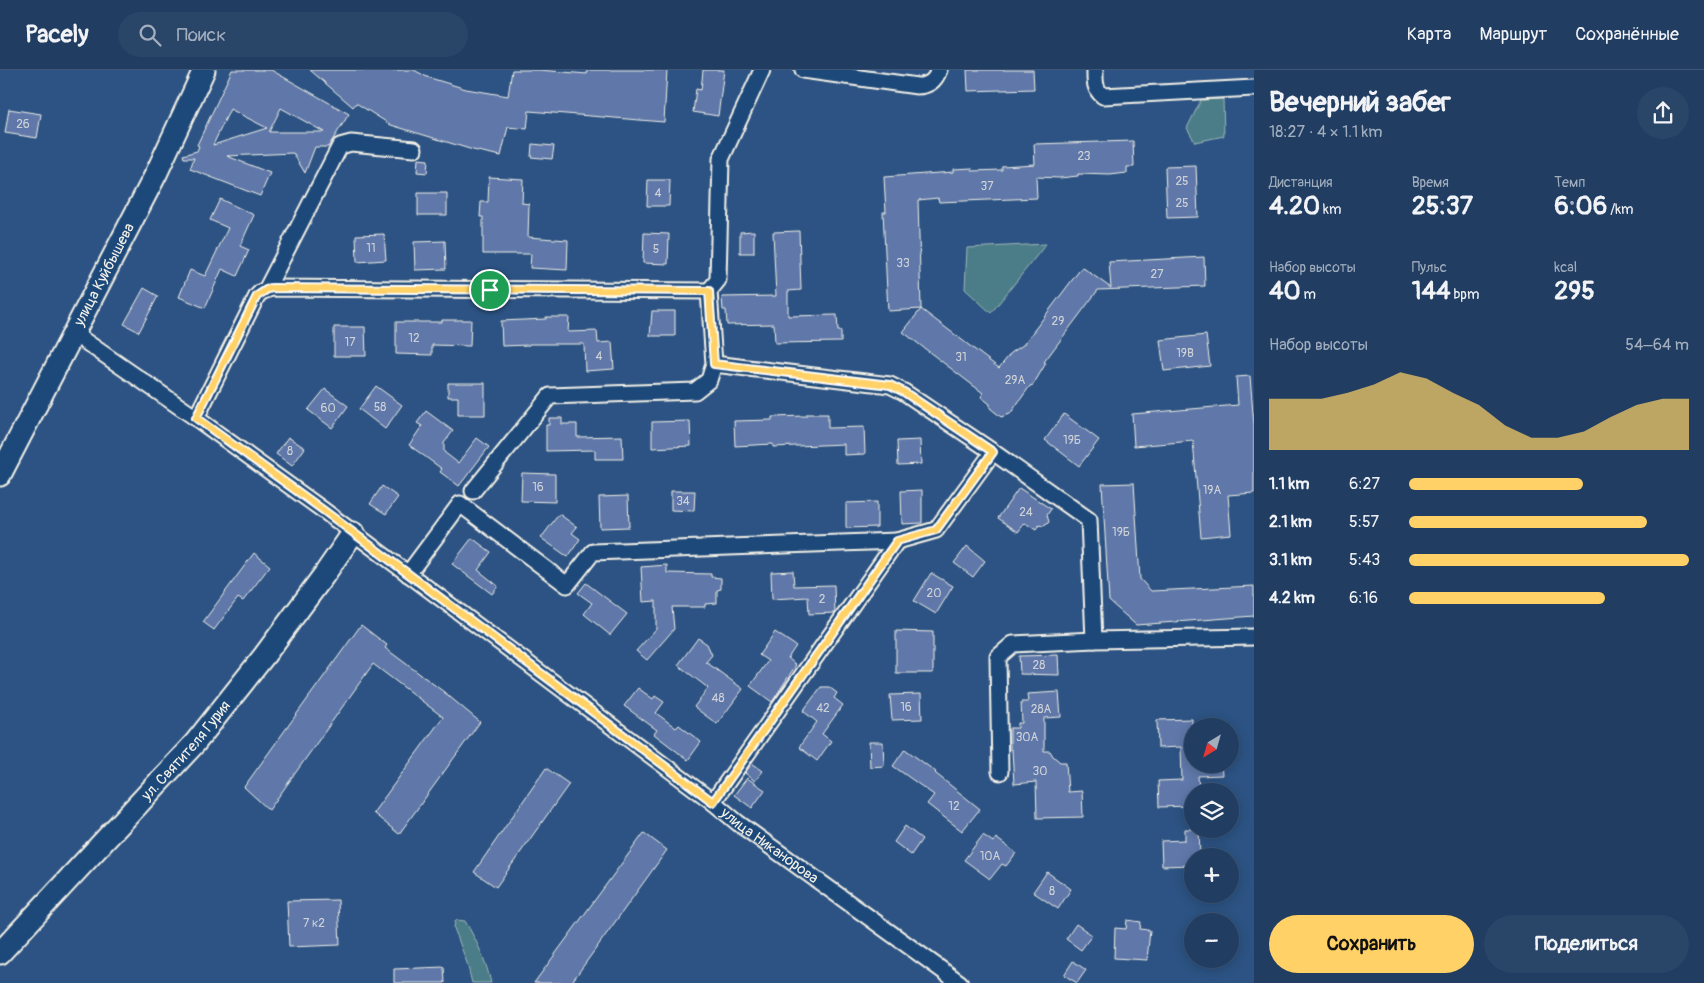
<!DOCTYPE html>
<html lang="ru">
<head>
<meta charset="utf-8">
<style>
  :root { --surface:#213e62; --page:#294568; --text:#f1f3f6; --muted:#a2aebe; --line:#3e5777; --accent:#ffd166 }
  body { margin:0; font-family:Pangolin,sans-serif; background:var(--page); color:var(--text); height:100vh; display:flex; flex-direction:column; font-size:19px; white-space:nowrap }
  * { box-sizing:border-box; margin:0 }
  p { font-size:16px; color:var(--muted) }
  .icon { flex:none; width:28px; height:28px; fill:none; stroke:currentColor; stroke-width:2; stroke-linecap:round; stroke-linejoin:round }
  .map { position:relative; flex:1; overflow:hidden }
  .panel { display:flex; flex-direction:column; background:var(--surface); width:450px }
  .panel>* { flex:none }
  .needle { width:32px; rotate:217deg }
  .tools { position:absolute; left:1184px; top:648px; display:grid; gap:10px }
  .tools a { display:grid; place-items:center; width:55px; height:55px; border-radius:50%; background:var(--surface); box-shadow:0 2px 12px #0003,0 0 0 1px var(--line); font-size:25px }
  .pin { position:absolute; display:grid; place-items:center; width:42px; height:42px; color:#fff; margin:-21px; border:2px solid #fff; border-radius:50%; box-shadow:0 1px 5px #0007 }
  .round { display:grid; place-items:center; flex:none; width:52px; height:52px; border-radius:26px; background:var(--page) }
  .headline { display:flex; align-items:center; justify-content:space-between; height:85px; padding:0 15px }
  h1 { font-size:28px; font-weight:700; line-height:38px }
  .stats { display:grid; grid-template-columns:repeat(3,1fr); gap:8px; height:85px; padding:5px 15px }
  .stats div { display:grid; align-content:center }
  .stats b { font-size:25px; font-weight:700 }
  .stats small { font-size:14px; font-weight:400 }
  .stats p { font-size:14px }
  .chart { height:140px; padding:10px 15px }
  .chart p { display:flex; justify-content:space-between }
  .chart svg { width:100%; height:90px; margin-top:5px; fill:var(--accent); opacity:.7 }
  .action { display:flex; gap:10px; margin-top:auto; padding:10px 15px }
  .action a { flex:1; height:58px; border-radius:30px; background:var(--accent); color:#111; font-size:20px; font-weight:700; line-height:58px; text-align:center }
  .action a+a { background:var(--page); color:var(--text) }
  ul { padding:0 15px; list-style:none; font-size:16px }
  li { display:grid; grid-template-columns:80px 60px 1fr; align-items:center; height:38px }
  li i { height:12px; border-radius:6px; background:var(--accent) }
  header { display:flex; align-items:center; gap:30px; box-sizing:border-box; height:70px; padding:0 25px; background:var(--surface); border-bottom:1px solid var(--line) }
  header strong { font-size:24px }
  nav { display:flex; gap:28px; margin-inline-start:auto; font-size:18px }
  .search { width:350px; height:45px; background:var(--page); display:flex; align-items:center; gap:12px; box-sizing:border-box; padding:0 18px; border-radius:28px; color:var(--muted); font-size:19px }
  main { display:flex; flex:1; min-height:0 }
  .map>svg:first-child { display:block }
  .green { fill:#4b7d88; stroke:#a0b7b8 }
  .building { fill:#5f78a9; stroke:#f4f1e8; fill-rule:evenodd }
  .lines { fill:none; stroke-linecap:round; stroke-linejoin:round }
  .street-casing { stroke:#f4f1e8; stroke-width:19 }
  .secondary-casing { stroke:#f4f1e8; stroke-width:25 }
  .street { stroke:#1f4a7a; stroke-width:15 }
  .secondary { stroke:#1f4a7a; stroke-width:21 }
  .route-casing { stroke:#fff; stroke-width:10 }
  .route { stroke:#ffd166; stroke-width:6 }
  .labels { text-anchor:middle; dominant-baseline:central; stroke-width:4; stroke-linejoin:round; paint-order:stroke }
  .number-label { font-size:12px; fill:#cfd3d8 }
  .street-label { font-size:15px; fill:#f4f1e8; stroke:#1f4a7a }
</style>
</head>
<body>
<header>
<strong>Pacely</strong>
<div class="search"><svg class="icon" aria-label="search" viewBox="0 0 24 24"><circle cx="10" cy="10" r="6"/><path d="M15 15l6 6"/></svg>Поиск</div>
<nav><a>Карта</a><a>Маршрут</a><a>Сохранённые</a></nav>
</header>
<main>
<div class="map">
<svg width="1254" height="913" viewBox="0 0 1254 913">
  <rect width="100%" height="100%" fill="#2c5383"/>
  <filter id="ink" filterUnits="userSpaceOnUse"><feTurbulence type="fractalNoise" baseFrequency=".02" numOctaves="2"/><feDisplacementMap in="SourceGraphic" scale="10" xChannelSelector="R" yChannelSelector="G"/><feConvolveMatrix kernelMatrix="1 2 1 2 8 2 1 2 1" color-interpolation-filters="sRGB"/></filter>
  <g filter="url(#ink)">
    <!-- green -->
    <path class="green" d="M1223,29l1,37 -29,6 -8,-14 14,-28z
      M1046,174l-55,69 -26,-24 2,-41z
      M457,850l8,1c12,20 21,40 26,62h-19l-5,-20 -13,-35 1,-6z"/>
    <!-- building -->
    <path class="building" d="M232,0h39l78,44 -21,33h-13l-10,26 -12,-20 -66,3 43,17 -10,23 -70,-27 4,-11h-10l-1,-3 14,-4 2,-5 -2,-1zM281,38l43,24h-55zM230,39l37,19 -54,17z
      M310,0h104l13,7 39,12 42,7 4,-26h27l48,4v-4h80l-3,52 -135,-11 -2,18 -19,-2 -7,29 -28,-6 -82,-25 -35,-22 -3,4z
      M703,0h21l-6,46 -25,-4 3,-23 5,1z
      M967,0h66l1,19 -66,2z
      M9,39l32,5 -4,24 -32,-5z
      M1133,71l1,26h-7v6l-17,2 -32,-1v2l-18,2 -24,-1 1,21 -98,4 -1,-4 -20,2 3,109 -33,2 -5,-99h3l-2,-35 69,-5v-3l19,-1v3l30,-1v-4l33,-2 -1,-20z
      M532,74l22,2 -2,13 -21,-2z
      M418,89l10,1 -1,13 -10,-1z
      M1196,96l2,51 -31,1 -2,-51z
      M489,107l34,2 -1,24 7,1 -1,33 40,3 -1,30 -37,-2 1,-14h-48v-37h-3l1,-15h7z
      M648,110h22l-1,26h-22z
      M418,123h29v22h-29z
      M220,129l34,16 -14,31 9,4 -12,26 -15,-7 -17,39 -26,-11 11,-27 15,6 23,-48 -18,-8z
      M754,161v22h-14v-21z
      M799,161l2,59 -13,1v25l49,-1 1,16h3v11l-66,1 -1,-19 -47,1 -1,-15h-3l-1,-13 54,-1 -3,-64z
      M644,163l25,1 -1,30 -25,-1z
      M384,164l2,26 -29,2 -1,-27z
      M445,171l1,28 -31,1 -1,-28z
      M1204,187l1,29 -107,4 -54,72 2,1 -13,22 -3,1 -20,28 -9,3 -11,-9v-4l-9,-7 2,-4 -80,-61 18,-23 78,59 12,-15 12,-8 59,-78 29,21 -2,-26z
      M144,218l14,8 -19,36 -15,-8z
      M652,241h23v25h-25z
      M546,247h23l-1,15 29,-1 1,12 14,-1 2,27 -29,2 -1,-27h-55v1l-27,1 -1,-25 45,-2z
      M442,250h29l-1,26 -38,-1v10l-36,-1v-32h46z
      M334,257h31l1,29h-32z
      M1206,265l4,31 -46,5 -4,-31z
      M1250,306l4,50v67l-26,2 3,39 -30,3 -8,-96 -59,5 -2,-32 106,-9 -2,-28z
      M448,313h37v32h-27v-18h-10z
      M376,316l26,19 -17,24 -26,-20z
      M325,319l23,17 -16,22 -24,-18z
      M426,341l27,20 -9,12v9l14,11 19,-25 12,9 -30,39 -19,-14 2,-3 -33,-24 13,-19 -5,-3z
      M806,344h22v14l36,-1 1,27 -21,1v-11l-71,3v-3l-38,2 -1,-25 38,-1v-3l34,-1z
      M1064,344l35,26 -20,26 -34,-26z
      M549,348h13v6h15v13l45,-1 1,23h-28v-9l-49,1v-26h3z
      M690,351l1,25 -39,2v-26z
      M288,367l17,11 -13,18 -16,-12z
      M920,370l1,24 -23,1 -1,-24z
      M522,403l33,1v28l-34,-1z
      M1134,413l6,96 11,12 103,-5v30l-118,9 -27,-24 -7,-117z
      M382,416l16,11 -12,17 -16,-10z
      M1019,418l32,21 -4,6 2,7 -3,3 -3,1 -4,-1 -3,5 -11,-7 -7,9 -20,-14z
      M922,420v33l-20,1 -1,-33z
      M671,421h24l-1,20 -23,-1z
      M628,426l1,31 -29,1 -1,-31z
      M877,432v25l-31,1v-25z
      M559,444l18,13 -5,6 8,6 -12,18 -27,-19z
      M472,468l19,14 -13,18 20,16 -6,8 -40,-30z
      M967,476l18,15 -12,16 -19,-14z
      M254,483l16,13 -27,35 -5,-3 -24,32 -11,-8z
      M667,495v8l44,1v3l10,1v11l-4,1v13l-12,1v3h-33l2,22 -27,31 -11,-9 20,-22v-28l-13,1 -2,-35z
      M793,501l1,15 40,-1 1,28 -26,1 -1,-17 -36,2 -1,-27z
      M931,503l22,13 -17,28 -22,-13z
      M586,513l41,31 -17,21 -26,-21 8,-11 -14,-10z
      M361,555l26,20 -2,3 59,44 36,30 -81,112 -26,-21 70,-96 -70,-53 -104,146 -25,-23z
      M896,561l37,1v41h-37z
      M775,562l21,14 -8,12 8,7 -24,37 -22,-16 18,-25 -9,-6z
      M698,568l9,6 5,11 -6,7 37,27 -26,35 -23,-17 14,-19 -30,-23z
      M1058,585l1,20 -39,-1 -1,-18z
      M821,617h8l8,6 -3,5 9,7 -21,29 9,7 -14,20 -18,-14 18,-25 -14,-11z
      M638,618l15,11 2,-3 9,6 -8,11 20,15 3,-3 22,17 -13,18 -34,-26 3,-4 -33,-24z
      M1059,622l2,25 -17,1v33h6l3,5 7,6h6l2,30 14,-1 1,26 -46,1 -1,-36 -22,2 -2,-34h-2v-22h8v-5h4l-1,-21h7l-1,-8z
      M921,624l1,25 -30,1 -2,-25z
      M1192,649v45h29l1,11 -24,1 1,15h-7v15l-33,1 -1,-26 24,-1 -1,-33 -23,1 -1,-28z
      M869,672h14l1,24 -14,1z
      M905,679l31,23 -1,1 45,36 -18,22 -35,-27 7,-9 -41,-29z
      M752,693l11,8 -8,10 -10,-8z
      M546,698l23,16 -73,103 -22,-15z
      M747,708l18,12 -13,18 -18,-13z
      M905,756l17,13 -11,16 -17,-13z
      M1185,759h14l1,27h-8v9l-30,1 -1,-25 24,-1z
      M644,763l23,17 -96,133h-37z
      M983,765l10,7 3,-4 20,15 -10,13 -4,-2 -12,15 -26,-19z
      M1047,802l24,17 -13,20 -25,-17z
      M338,830l2,45 -51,2 -2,-46z
      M1127,850l14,2 -1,7 10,1 -3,30 -33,-2 1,-30 11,1z
      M1076,854l16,11 -11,15 -15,-11z
      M1073,891l13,9 -9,13 -13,-8z
      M444,897l1,16h-51v-14z"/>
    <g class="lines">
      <defs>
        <g id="street">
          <path d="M803,0l114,16c12,0 18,-5 22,-16"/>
          <path d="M1095,0c0,10 -1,19 8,26l151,-8"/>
          <path d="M266,220l74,-144 11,-3 63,6"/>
          <path id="s1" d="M73,263l123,85 127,92 390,292 25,21 222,160"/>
          <path d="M714,294l176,21 14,7 89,60 96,68 5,120"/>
          <path d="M196,348l61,-122 4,-4 10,-4 438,3"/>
          <path d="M473,421l77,-95 145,-5 14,-11 5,-16 -5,-73 9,-11 3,-121 41,-89"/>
          <path d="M408,504l52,-70 107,81 26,-33 304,-11"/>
          <path d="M1000,702l-2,-115 15,-13 81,-4 160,-3"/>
          <path d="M713,732l184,-261 39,-11 57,-78"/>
        </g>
        <g id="secondary">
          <path id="s2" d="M0,405l156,-301 48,-104"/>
          <path id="s3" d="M0,883l195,-210 69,-87 60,-81 29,-42"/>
        </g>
      </defs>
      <!-- street casing -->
      <use href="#street" class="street-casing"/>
      <!-- secondary casing -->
      <use href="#secondary" class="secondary-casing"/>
      <!-- street -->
      <use href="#street" class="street"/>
      <!-- secondary -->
      <use href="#secondary" class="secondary"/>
    </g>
  </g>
  <g class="lines" filter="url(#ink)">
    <defs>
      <path id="route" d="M271,218l438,3 5,73 176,21 14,7 89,60 -57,78 -39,11 -184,261 -390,-292 -127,-92 61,-122 9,-6z"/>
    </defs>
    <!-- route casing -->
    <use href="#route" class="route-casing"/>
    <!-- route -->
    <use href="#route" class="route"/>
  </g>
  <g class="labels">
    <!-- number labels -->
    <g class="number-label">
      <text x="23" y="54">26</text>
      <text x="1084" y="86">23</text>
      <text x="1182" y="111">25</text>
      <text x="987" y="116">37</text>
      <text x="658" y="123">4</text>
      <text x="1182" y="133">25</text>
      <text x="371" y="178">11</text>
      <text x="656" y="179">5</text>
      <text x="903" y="193">33</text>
      <text x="1157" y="204">27</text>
      <text x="1058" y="251">29</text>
      <text x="414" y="268">12</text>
      <text x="350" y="272">17</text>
      <text x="1185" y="283">19В</text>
      <text x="599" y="286">4</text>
      <text x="961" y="287">31</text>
      <text x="1015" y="310">29А</text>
      <text x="380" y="337">58</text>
      <text x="328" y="338">60</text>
      <text x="1072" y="370">19Б</text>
      <text x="290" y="381">8</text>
      <text x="538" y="417">16</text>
      <text x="1212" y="420">19А</text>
      <text x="683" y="431">34</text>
      <text x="1026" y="442">24</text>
      <text x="1121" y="462">19Б</text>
      <text x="934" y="523">20</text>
      <text x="822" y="529">2</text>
      <text x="1039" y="595">28</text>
      <text x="718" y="628">48</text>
      <text x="906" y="637">16</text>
      <text x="823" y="638">42</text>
      <text x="1041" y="639">28А</text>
      <text x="1027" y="667">30А</text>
      <text x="1040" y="701">30</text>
      <text x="954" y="736">12</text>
      <text x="990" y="786">10А</text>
      <text x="1052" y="821">8</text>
      <text x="314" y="853">7 к2</text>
    </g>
    <!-- street labels -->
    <g class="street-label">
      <text stroke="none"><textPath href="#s2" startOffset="226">улица Куйбышева</textPath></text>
      <text stroke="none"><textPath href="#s3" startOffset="275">ул. Святителя Гурия</textPath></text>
      <text stroke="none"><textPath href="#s1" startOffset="865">улица Никанорова</textPath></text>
    </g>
  </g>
</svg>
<div class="tools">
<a><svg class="needle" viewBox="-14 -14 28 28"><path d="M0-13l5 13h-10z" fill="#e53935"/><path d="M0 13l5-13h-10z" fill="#a2aebe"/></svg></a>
<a><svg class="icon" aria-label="layers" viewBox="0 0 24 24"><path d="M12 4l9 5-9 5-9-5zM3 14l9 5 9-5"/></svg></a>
<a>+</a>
<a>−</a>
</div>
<div class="pin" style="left:490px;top:220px;background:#1e9e55"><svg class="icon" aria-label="arrive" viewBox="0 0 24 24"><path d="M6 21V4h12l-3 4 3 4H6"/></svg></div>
</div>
<section class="panel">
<div class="headline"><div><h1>Вечерний забег</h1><p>18:27 · 4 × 1.1 km</p></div><a class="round"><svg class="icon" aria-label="share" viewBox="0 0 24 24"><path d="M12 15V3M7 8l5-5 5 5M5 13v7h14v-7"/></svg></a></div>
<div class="stats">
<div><p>Дистанция</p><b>4.20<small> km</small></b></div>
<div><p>Время</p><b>25:37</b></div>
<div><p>Темп</p><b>6:06<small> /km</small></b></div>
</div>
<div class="stats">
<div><p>Набор высоты</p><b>40<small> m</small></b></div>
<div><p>Пульс</p><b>144<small> bpm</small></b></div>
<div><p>kcal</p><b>295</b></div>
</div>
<div class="chart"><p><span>Набор высоты</span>54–64 m</p>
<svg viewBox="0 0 160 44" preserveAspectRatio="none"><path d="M0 44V19L10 19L20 19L30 16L40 12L50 6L60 9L70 16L80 22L90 32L100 38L110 38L120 35L130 28L140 22L150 19L160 19V44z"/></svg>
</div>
<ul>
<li><b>1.1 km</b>6:27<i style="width:62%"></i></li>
<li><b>2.1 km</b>5:57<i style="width:85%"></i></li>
<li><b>3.1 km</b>5:43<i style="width:100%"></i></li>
<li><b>4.2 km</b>6:16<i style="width:70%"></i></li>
</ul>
<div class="action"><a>Сохранить</a><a>Поделиться</a></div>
</section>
</main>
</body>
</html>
